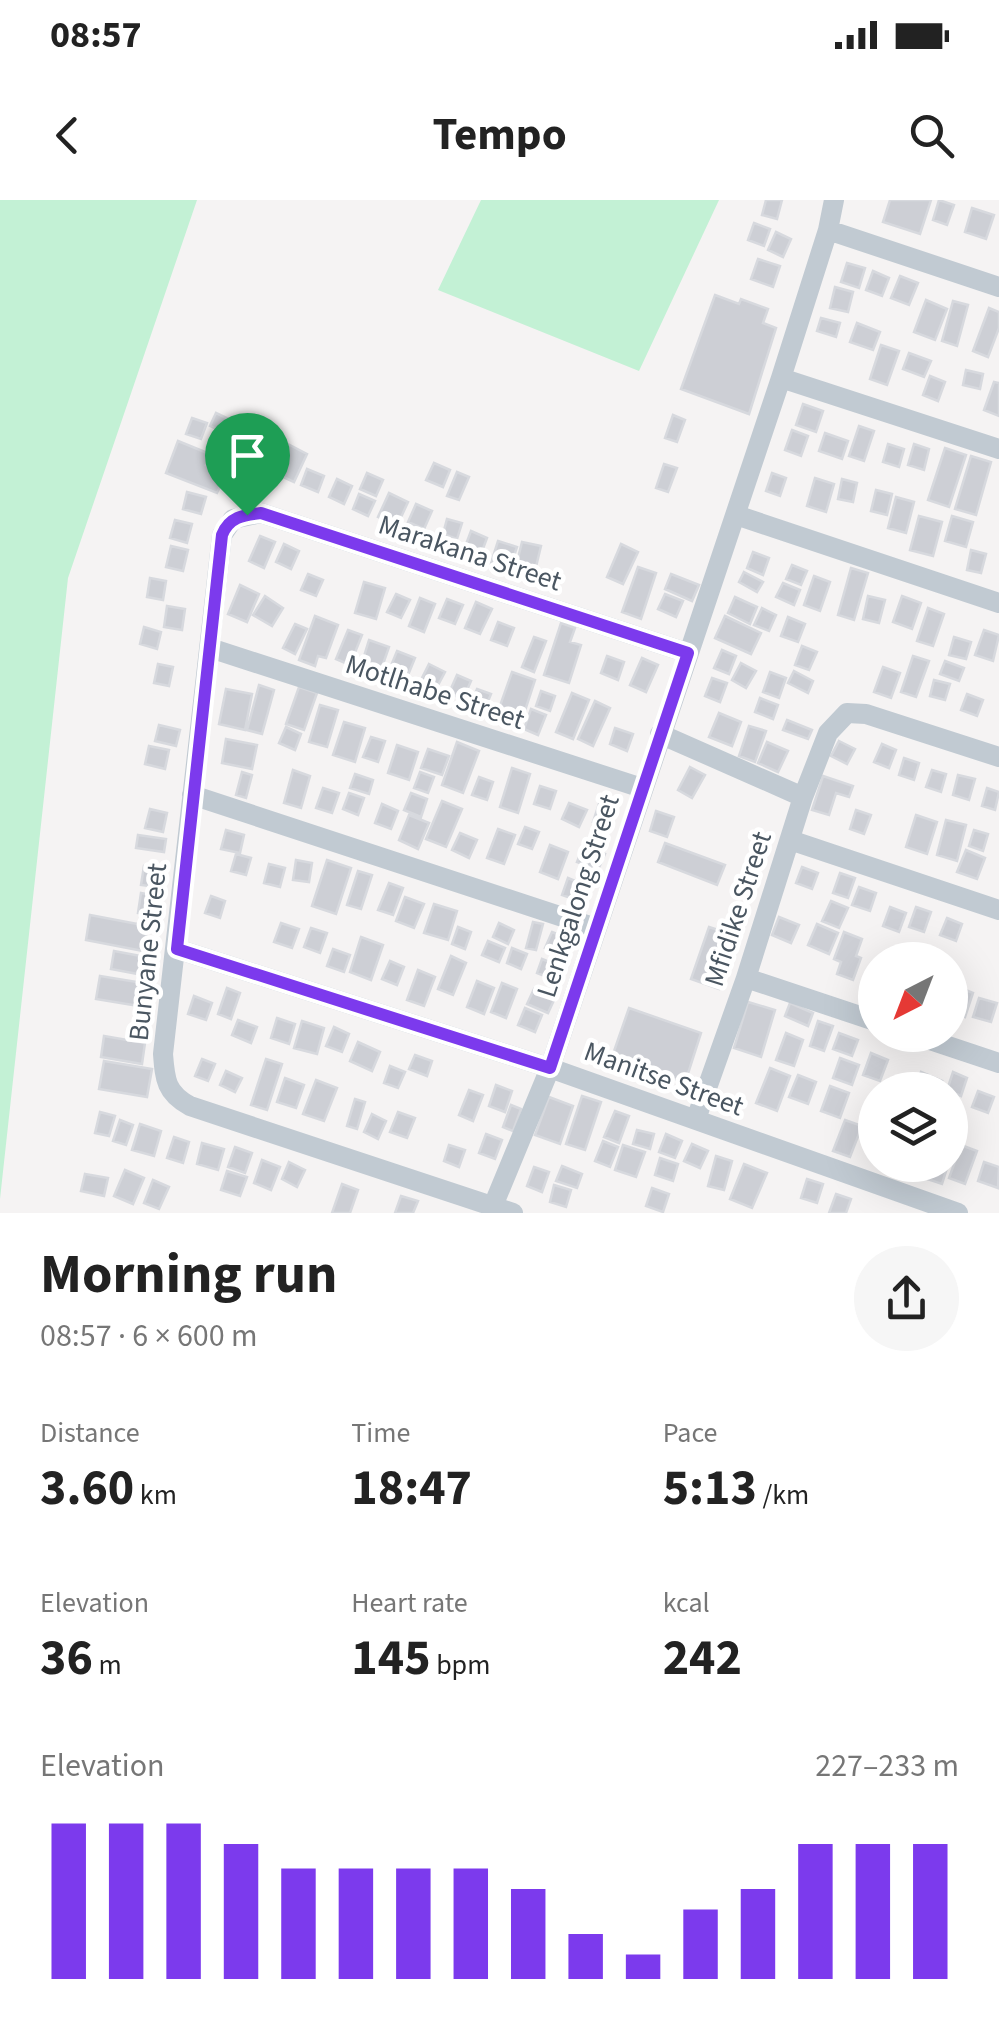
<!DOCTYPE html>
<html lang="en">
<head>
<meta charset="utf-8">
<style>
  :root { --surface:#fff; --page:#f6f6f6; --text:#222; --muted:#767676; --accent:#7c3aed }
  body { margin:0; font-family:"Source Sans 3",sans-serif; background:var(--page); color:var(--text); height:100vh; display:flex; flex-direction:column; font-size:38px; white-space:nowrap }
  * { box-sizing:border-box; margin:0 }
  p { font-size:32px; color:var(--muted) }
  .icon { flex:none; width:55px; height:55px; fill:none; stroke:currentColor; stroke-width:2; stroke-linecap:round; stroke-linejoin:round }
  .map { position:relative; height:1013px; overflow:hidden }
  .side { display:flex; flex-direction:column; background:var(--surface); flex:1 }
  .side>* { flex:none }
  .needle { width:65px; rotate:222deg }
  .tools { position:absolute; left:858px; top:742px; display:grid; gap:20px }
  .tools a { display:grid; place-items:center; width:110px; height:110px; border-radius:50%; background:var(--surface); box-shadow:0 10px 40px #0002; font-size:50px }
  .pin { position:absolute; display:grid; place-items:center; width:85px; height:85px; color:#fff; margin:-102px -42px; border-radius:50% 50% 50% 0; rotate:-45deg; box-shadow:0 0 10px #0007 }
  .pin .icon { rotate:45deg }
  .round { display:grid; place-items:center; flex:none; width:105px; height:105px; border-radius:52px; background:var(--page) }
  .overview { display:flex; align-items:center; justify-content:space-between; height:170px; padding:0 40px }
  h1 { font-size:55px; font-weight:700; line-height:75px }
  .metrics { display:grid; grid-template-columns:repeat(3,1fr); gap:15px; height:170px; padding:10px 40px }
  .metrics div { display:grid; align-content:center }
  .metrics b { font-size:50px; font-weight:700 }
  .metrics small { font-size:28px; font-weight:400 }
  .metrics p { font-size:28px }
  .chart { height:280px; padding:20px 40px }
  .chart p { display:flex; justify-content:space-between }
  .chart svg { width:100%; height:180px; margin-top:10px; stroke:var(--accent); stroke-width:6 }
  .status { display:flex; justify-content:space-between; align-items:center; height:70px; padding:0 50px; background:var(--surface); direction:ltr }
  .status svg { height:28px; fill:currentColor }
  header { display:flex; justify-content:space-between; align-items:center; height:130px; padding:0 40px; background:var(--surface); font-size:45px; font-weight:700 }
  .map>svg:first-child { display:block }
  .green { fill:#c3f1d5 }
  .building { fill:#cdcfd5; stroke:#d7d9de; stroke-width:2.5 }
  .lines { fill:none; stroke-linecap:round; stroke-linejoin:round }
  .minor { stroke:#c1cad2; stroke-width:20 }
  .route-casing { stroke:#fff; stroke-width:20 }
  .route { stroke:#7c3aed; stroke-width:12 }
  .labels { text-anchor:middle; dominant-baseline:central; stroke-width:9; stroke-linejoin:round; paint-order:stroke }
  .street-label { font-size:28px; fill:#4a5661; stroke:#fff }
</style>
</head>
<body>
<div class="status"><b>08:57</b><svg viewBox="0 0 49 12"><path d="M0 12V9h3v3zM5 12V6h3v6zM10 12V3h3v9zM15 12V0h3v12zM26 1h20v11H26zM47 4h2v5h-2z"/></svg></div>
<header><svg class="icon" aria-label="back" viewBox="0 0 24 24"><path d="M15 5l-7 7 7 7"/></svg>Tempo<svg class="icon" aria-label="search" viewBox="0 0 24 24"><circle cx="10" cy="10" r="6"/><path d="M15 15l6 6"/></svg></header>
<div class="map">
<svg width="999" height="1013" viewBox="0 0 999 1013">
  <rect width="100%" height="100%" fill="#f5f3f3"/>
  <!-- green -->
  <path class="green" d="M0,0h197l-129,378 -68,621z
    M481,0h238l-80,171 -201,-81z"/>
  <!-- building -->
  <path class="building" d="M766,0h16l-5,19 -15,-4z
    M890,0h41l-11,34 -37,-12z
    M939,0l15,5 -7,20 -14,-5z
    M972,8l22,7 -8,24 -21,-7z
    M754,23l16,6 -6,17 -16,-6z
    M776,32l15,7 -8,18 -15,-7z
    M758,59l22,7 -7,21 -22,-8z
    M847,63l18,5 -6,20 -18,-6z
    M873,71l16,7 -7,18 -16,-6z
    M900,76l18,7 -9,22 -18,-7z
    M835,87l18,5 -5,20 -18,-4z
    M715,95l24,9 2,-5 27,10 -5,14 13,5 -27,86 -68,-25z
    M926,100l21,9 -12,31 -21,-8z
    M953,101l15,4 -11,41 -15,-5z
    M989,108l10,4v16l-11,29 -15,-6z
    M821,118l19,5 -4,14 -19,-6z
    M857,123l23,9 -7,18 -23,-8z
    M881,145l18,6 -12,34 -17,-6z
    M909,153l22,8 -7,16 -21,-8z
    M966,170l17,4 -3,15 -17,-4z
    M930,176l15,6 -7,19 -15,-6z
    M994,182l5,1v33l-15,-6z
    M803,204l20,7 -7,21 -20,-7z
    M216,213l23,11 -5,13 -24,-11z
    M673,215l12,5 -8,22 -12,-4z
    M192,218l15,5 -6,16 -15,-5z
    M859,226l15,5 -10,30 -15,-5z
    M792,230l16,6 -7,20 -16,-6z
    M825,233l23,8 -6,18 -23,-8z
    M178,241l32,13 -4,11 11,5 -4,8 9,4 -5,11 -51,-20z
    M286,243l21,11 -13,28 -22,-10z
    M888,244l16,5 -5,18 -16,-5z
    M914,244l15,5 -5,21 -16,-5z
    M945,248l21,7 -17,52 -21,-7z
    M250,251l14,5 -6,19 -15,-6z
    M971,256l20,6 -15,53 -21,-6z
    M434,263l16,7 -7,17 -17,-7z
    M664,264l13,4 -9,24 -12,-4z
    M307,269l17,7 -6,16 -17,-7z
    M457,272l12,5 -10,23 -12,-4z
    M367,273l16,7 -7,16 -16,-7z
    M772,273l14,5 -6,18 -14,-5z
    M815,278l19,6 -8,28 -19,-6z
    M337,279l15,7 -8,18 -15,-7z
    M842,279l15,4 -4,19 -15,-3z
    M876,290l16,4 -5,21 -16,-4z
    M187,292l19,5 -5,17 -18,-5z
    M389,293l19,9 -11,24 -19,-9z
    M359,294l16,7 -7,15 -15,-7z
    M896,297l18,5 -8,31 -18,-5z
    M416,304l16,7 -8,18 -16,-7z
    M919,316l23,6 -9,34 -23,-6z
    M952,316l21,6 -7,25 -21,-6z
    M447,319l15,4 -5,16 -14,-5z
    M175,320l17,4 -5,19 -17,-5z
    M471,331l16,7 -6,16 -16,-7z
    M260,336l15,6 -11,26 -15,-7z
    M498,341l19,6 -9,26 -18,-7z
    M522,342l19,4 -6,25 -19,-5z
    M284,344l15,7 -8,18 -15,-7z
    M621,344l17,8 -15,32 -16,-7z
    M171,346l17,4 -5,21 -17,-4z
    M971,350l15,4 -5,19 -14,-3z
    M753,352l16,6 -6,17 -16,-7z
    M792,365l15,6 -6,14 -15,-6z
    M638,367l18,6 -15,46 -19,-7z
    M851,368l17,5 -14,47 -16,-5z
    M744,372l19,10 -6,10 -18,-10z
    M308,374l15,6 -7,16 -15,-6z
    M671,374l28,11 -7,16 -27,-12z
    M814,376l16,6 -10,29 -16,-6z
    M150,378l16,3 -3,19 -16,-3z
    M364,382l21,6 -9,31 -21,-6z
    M783,383l17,7 -6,15 -18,-8z
    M240,385l19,9 -12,28 -19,-8z
    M396,394l14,6 -9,18 -14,-6z
    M665,394l18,7 -7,16 -18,-8z
    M265,396l18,12 -11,18 -19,-11z
    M868,396l17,4 -6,23 -16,-4z
    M902,396l19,7 -9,26 -19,-7z
    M735,397l22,10 -7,17 -22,-11z
    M420,398l15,6 -11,28 -15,-6z
    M447,399l16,6 -8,19 -16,-6z
    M476,402l16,7 -12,25 -15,-6z
    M167,406l18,3 -3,21 -18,-3z
    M762,408l14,7 -7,16 -15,-6z
    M928,408l16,6 -11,32 -16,-5z
    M315,416l23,9 -12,33 -8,-2 -3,10 -16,-6z
    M725,416l36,17 -10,21 -36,-16z
    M788,417l17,7 -7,18 -17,-6z
    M498,422l16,6 -7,18 -16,-6z
    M561,423l14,5 -5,14 11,3 -12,38 -25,-8z
    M295,424l12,5 -12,25 -12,-6z
    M144,427l17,5 -4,17 -17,-5z
    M348,430l14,5 -12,30 -14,-6z
    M984,430l15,5 -6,26 -18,-6z
    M534,437l12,4 -12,31 -12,-5z
    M954,437l17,5 -5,17 -17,-4z
    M369,440l20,7 -9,26 -19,-7z
    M802,446l15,6 -8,18 -14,-5z
    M722,450l14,6 -7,18 -15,-6z
    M397,451l18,7 -11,27 -18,-7z
    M607,456l17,6 -6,18 -17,-7z
    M913,456l16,5 -13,36 -15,-5z
    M642,458l16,7 -12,27 -16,-7z
    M945,461l19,7 -5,13 -19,-7z
    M741,463l15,8 -10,17 -14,-8z
    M158,464l15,3 -4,19 -15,-3z
    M429,464l16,8 -9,17 -16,-7z
    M883,467l17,6 -9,25 -17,-6z
    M794,471l19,10 -5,12 -20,-10z
    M512,472l23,8 -15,46 -24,-9z
    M770,472l16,6 -7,20 -16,-6z
    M457,475l14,6 -8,18 -14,-6z
    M712,478l15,5 -7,19 -15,-6z
    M934,480l16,4 -5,16 -15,-4z
    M259,485l15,5 -12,44 -15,-4z
    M299,487l18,6 -13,37 -18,-6z
    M226,489l26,5 -7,36 -26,-6z
    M477,489l14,5 -7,17 -14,-6z
    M541,491l14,5 -5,15 -14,-5z
    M572,493l17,7 -16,39 -17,-7z
    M967,494l16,6 -6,16 -16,-6z
    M760,498l18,7 -5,14 -18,-7z
    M595,501l15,7 -17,38 -15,-7z
    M320,505l18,5 -11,37 -18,-5z
    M531,509l15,6 -8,20 -14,-6z
    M719,513l22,9 -9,24 -23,-9z
    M787,520l25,10 -4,9 -25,-9z
    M344,522l21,6 -10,34 -22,-7z
    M159,525l21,5 -4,16 -21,-5z
    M749,526l17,5 -11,31 -16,-6z
    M286,527l15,7 -6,16 -16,-7z
    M615,528l18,6 -6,17 -17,-7z
    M371,537l14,4 -7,21 -15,-5z
    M226,539l31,6 -5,24 -30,-6z
    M839,541l16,8 -8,15 -16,-8z
    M457,542l22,9 -16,42 -21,-8z
    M767,542l21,9 -10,21 -20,-9z
    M882,544l14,6 -7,18 -15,-6z
    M397,545l21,7 -9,28 -21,-7z
    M149,546l20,4 -4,19 -20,-5z
    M428,549l21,7 -7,19 -21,-7z
    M904,558l15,5 -5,17 -15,-5z
    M690,567l15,8 -13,23 -14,-8z
    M512,568l18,6 -12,39 -18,-6z
    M293,570l17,6 -9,32 -17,-5z
    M932,570l14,4 -5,18 -15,-5z
    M242,572l10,3 -6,23 -10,-3z
    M420,572l14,5 -6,16 -14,-5z
    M355,574l18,6 -4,14 -19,-6z
    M958,575l17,4 -6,21 -16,-5z
    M823,576l30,10 -4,11 -13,-4 -7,22 -17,-5z
    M479,577l14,5 -6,18 -15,-5z
    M540,586l16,5 -6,18 -16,-5z
    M323,588l16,5 -7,20 -16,-5z
    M987,588l12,4 -4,18 -13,-4z
    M349,593l15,5 -6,17 -15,-6z
    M411,593l16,6 -6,18 -17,-7z
    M442,601l20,8 -16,38 -20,-8z
    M600,601l16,6 -7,20 -16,-5z
    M569,603l18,7 -8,17 -17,-8z
    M382,604l16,7 -7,18 -16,-6z
    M150,609l17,4 -4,19 -18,-4z
    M856,610l15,5 -7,19 -14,-5z
    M656,611l18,6 -7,20 -17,-6z
    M409,615l20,8 -11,26 -19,-9z
    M916,615l21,7 -10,32 -21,-7z
    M946,620l20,5 -9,36 -20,-6z
    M525,627l14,5 -7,17 -14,-5z
    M498,629l17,6 -11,29 -17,-6z
    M226,630l18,5 -4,18 -19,-4z
    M974,630l14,4 -5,17 -14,-5z
    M460,633l17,7 -8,18 -17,-8z
    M138,635l28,4 -2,13 -28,-4z
    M665,643l60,22 -8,20 -59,-23z
    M550,645l18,7 -10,27 -18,-7z
    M584,645l21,9 -7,16 -21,-8z
    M966,650l19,8 -8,21 -20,-7z
    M236,654l15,4 -5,17 -15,-4z
    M296,660l16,3 -3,19 -16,-2z
    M327,660l24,8 -15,46 -24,-8z
    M269,664l16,4 -5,19 -16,-4z
    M144,666l16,2 -2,19 -17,-2z
    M802,667l16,6 -6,16 -16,-6z
    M358,671l14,4 -11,34 -14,-4z
    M840,673l15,5 -7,20 -15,-5z
    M568,678l17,7 -6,16 -17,-6z
    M389,683l14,5 -10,27 -15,-5z
    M859,687l17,6 -6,18 -18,-6z
    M141,693l17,3 -3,20 -17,-3z
    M211,696l14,5 -5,17 -15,-5z
    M405,697l19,7 -10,24 -18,-7z
    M831,701l17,7 -9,20 -17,-7z
    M434,704l23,7 -9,29 -24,-7z
    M890,707l16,6 -7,19 -16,-6z
    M916,707l15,5 -7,20 -15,-5z
    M90,715l58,11 -5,25 -57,-11z
    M779,717l20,8 -8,18 -19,-8z
    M947,718l15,6 -6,17 -16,-6z
    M533,722l10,2 -7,26 -10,-2z
    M281,723l18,6 -7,19 -18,-6z
    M499,723l15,7 -6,14 -15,-7z
    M817,724l21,9 -9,21 -21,-9z
    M458,727l13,5 -6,17 -13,-5z
    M709,727l28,9 -18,53 -28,-10z
    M311,728l16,5 -7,20 -16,-6z
    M552,732l15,6 -7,16 -15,-6z
    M844,732l18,7 -6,17 5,2 -8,22 -16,-6 4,-12 -7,-3z
    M361,737l22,8 -12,35 -21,-8z
    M488,741l17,7 -6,14 -17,-7z
    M512,748l15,6 -6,15 -14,-6z
    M333,749l17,6 -6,17 -17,-6z
    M114,751l32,6 -3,18 -32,-6z
    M451,756l15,7 -13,32 -15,-6z
    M542,759l18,7 -5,14 -18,-7z
    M390,761l14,6 -7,18 -15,-6z
    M418,770l17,7 -11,29 -17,-6z
    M100,776l49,8 -4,23 -49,-8z
    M477,781l17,7 -10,26 -17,-7z
    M502,783l15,6 -11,29 -15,-6z
    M951,784l22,9 -8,24 -15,-6z
    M227,788l13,5 -9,26 -13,-5z
    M534,789l21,9 -7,15 -21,-9z
    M194,796l18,7 -6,17 -18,-6z
    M979,798l18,5 -6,19 -18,-5z
    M748,802l27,8 -14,47 -27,-9z
    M790,803l23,10 -5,13 -23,-10z
    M525,808l17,7 -7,17 -17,-7z
    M629,808l72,25 -16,50 -73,-26z
    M277,818l18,6 -6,20 -18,-6z
    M238,820l19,7 -6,16 -19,-8z
    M302,821l22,7 -7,26 -23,-6z
    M818,821l15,5 -9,25 -14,-5z
    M334,827l15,7 -7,18 -16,-6z
    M786,833l17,7 -9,26 -18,-6z
    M839,833l19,7 -6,16 -19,-7z
    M104,836l41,7 -3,21 -41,-7z
    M358,842l22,10 -8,19 -22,-10z
    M871,853l17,7 -8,21 -17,-6z
    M415,855l17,6 -5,15 -18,-7z
    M840,858l19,7 -7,20 -19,-7z
    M202,859l13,5 -7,17 -13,-5z
    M266,859l16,5 -15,46 -16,-5z
    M104,861l48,8 -5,28 -48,-8z
    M390,866l15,6 -7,16 -14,-5z
    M770,868l20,8 -13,35 -21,-8z
    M226,871l16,7 -7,14 -15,-7z
    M921,872l21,9 -4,9 -24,-1z
    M953,872l14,6 -6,18 -14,-6z
    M798,875l18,7 -8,22 -19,-7z
    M285,878l19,7 -8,23 -19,-6z
    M316,880l21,8 -13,33 -21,-7z
    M496,885l16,6 -7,21 -16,-6z
    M830,886l19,7 -9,25 -19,-7z
    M469,890l14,5 -10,26 -14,-6z
    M978,891l16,6 -6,16 -16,-6z
    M582,896l19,6 -16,48 -19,-6z
    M549,897l24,9 -13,38 -25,-9z
    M355,899l10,3 -8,27 -10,-3z
    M511,905l10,4 -8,22 -10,-4z
    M615,911l14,5 -10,27 -15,-6z
    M100,912l15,4 -6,20 -14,-3z
    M398,912l17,6 -8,20 -17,-6z
    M372,914l14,7 -8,18 -14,-7z
    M120,920l13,5 -7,20 -13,-4z
    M845,920l17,6 -12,31 -17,-6z
    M140,924l21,7 -7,25 -22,-6z
    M637,930l17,4 -4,15 -17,-5z
    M486,934l16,6 -7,19 -16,-6z
    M666,934l16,7 -7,17 -16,-6z
    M174,937l15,5 -6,21 -16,-5z
    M603,941l15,6 -8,20 -15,-6z
    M202,943l22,6 -6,21 -21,-6z
    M692,944l16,7 -8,17 -16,-7z
    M449,945l16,5 -6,17 -15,-6z
    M623,945l22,7 -9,25 -21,-7z
    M961,945l16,6 -12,33 -16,-6z
    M235,947l17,6 -7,20 -17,-6z
    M716,956l16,5 -8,29 -16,-4z
    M660,958l18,6 -5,17 -18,-6z
    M262,960l18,7 -9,23 -17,-7z
    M289,962l16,8 -8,17 -15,-8z
    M984,962l15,5 -1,21 -20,-7z
    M744,964l23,9 -15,35 -22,-9z
    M922,965h26l-6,19 -24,-8z
    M562,966l20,8 -5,14 -21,-7z
    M534,967l15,5 -7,20 -15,-6z
    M125,970l19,8 -11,26 -19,-8z
    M227,971l20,6 -7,19 -19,-6z
    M85,974l23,4 -4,18 -23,-5z
    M807,979l16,5 -6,19 -16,-5z
    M153,980l16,7 -10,22 -15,-6z
    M342,984l16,6 -8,23h-18z
    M554,985l17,5 -5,17 -16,-5z
    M652,988l17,6 -6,18 -17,-6z
    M836,994l15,5 -5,14h-17z
    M401,996l17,5 -5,12h-18z"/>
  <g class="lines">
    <!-- minor -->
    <path class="minor" d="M828,30l171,57
      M781,178l218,71
      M736,315l263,88
      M210,448l432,140
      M660,534l143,63
      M192,595l404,133
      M790,640l209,70
      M177,749l373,119 408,145
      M746,778l129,43
      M915,835l84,28
      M696,919l50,-141 57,-181 25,-64 19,-20 19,1 133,43
      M493,1006l57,-138 231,-690 47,-148 6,-30
      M513,1013l-323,-107c-24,-13 -25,-26 -27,-52l59,-519 11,-16 28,-6 427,140"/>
  </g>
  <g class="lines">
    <defs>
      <path id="route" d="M261,313l427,140 -138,415 -373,-119 45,-414c7,-18 21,-20 39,-22z"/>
    </defs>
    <!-- route casing -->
    <use href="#route" class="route-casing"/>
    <!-- route -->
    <use href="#route" class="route"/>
  </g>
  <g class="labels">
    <!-- street labels -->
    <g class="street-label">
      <text transform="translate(470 353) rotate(18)">Marakana Street</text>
      <text transform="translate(435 492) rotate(18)">Motlhabe Street</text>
      <text transform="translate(578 696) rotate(-72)">Lenkgalong Street</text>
      <text transform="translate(738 709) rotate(-72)">Mfidike Street</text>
      <text transform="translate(148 752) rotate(-84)">Bunyane Street</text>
      <text transform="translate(664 879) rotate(20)">Manitse Street</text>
    </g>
  </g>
</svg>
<div class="tools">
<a><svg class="needle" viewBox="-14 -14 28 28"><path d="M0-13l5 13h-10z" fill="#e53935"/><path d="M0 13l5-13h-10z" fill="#767676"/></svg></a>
<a><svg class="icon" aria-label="layers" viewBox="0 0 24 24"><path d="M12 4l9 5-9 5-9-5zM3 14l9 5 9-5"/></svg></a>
</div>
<div class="pin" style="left:247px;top:315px;background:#1e9e55"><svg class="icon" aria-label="arrive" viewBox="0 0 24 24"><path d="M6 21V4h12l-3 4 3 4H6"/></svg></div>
</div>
<section class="side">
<div class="overview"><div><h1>Morning run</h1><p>08:57 · 6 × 600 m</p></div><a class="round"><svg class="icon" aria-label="share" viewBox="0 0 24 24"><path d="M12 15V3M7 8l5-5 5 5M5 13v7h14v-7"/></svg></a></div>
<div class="metrics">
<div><p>Distance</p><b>3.60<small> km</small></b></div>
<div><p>Time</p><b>18:47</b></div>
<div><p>Pace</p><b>5:13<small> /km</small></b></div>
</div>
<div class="metrics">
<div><p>Elevation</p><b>36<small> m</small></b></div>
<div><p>Heart rate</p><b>145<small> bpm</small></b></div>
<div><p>kcal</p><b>242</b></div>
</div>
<div class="chart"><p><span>Elevation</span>227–233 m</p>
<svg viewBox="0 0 160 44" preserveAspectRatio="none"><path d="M5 44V6M15 44V6M25 44V6M35 44V11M45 44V17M55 44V17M65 44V17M75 44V17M85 44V22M95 44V33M105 44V38M115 44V27M125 44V22M135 44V11M145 44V11M155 44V11"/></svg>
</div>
</section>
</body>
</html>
